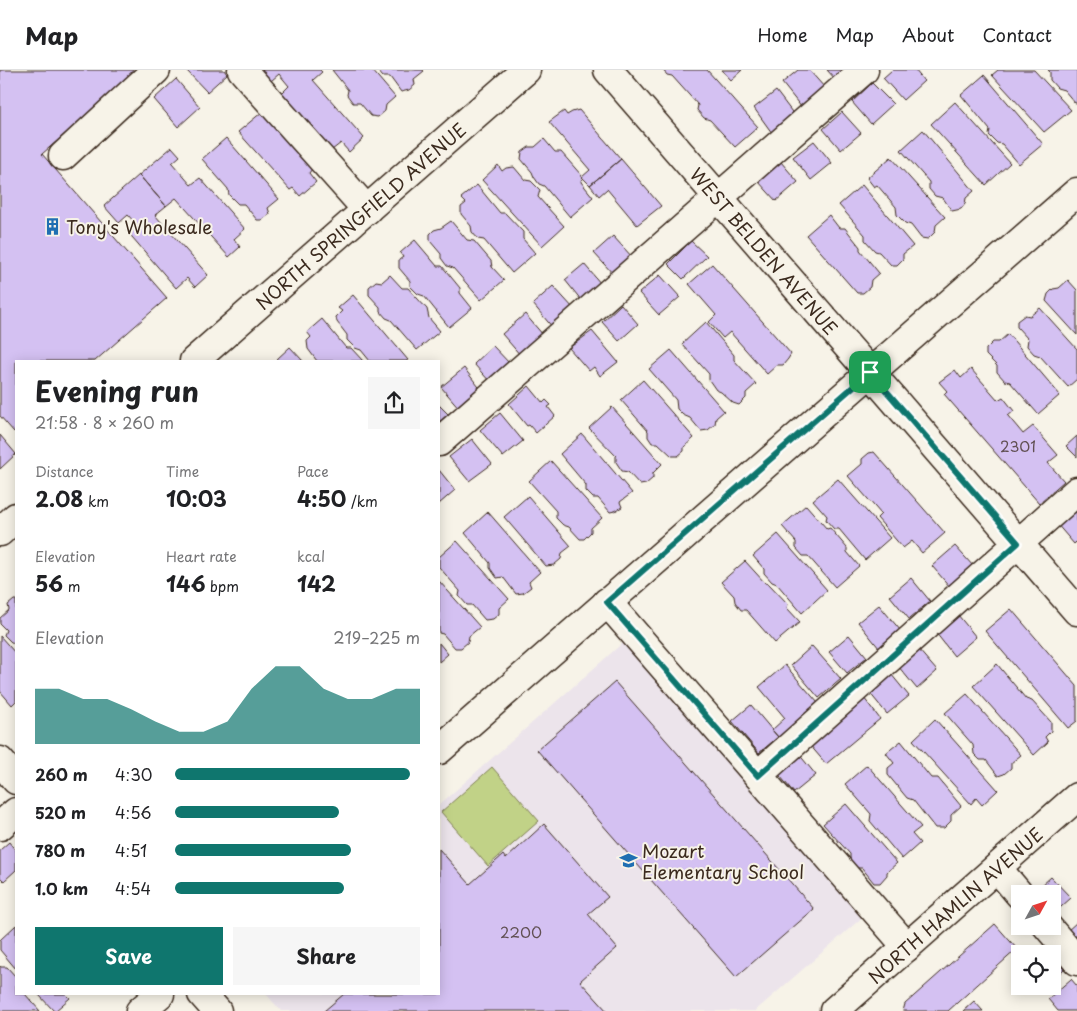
<!DOCTYPE html>
<html lang="en">
<head>
<meta charset="utf-8">
<style>
  :root { --surface:#fff; --page:#f6f6f6; --text:#202124; --muted:#757577; --line:#e0e0e0; --accent:#0f766e }
  body { margin:0; font-family:"Playpen Sans",sans-serif; background:var(--page); color:var(--text); height:100vh; display:flex; flex-direction:column; font-size:19px; white-space:nowrap }
  * { box-sizing:border-box; margin:0 }
  p { font-size:16px; color:var(--muted) }
  .icon { flex:none; width:28px; height:28px; fill:none; stroke:currentColor; stroke-width:2; stroke-linecap:round; stroke-linejoin:round }
  .map { position:relative; flex:1; overflow:hidden }
  .details { position:absolute; left:15px; top:290px; width:425px; height:635px; display:flex; flex-direction:column; background:var(--surface); border-radius:0px; box-shadow:0 2px 12px #0003 }
  .details>* { flex:none }
  .needle { width:32px; rotate:50deg }
  .tools { position:absolute; left:1011px; top:815px; display:grid; gap:10px }
  .tools a { display:grid; place-items:center; width:50px; height:50px; border-radius:0px; background:var(--surface); box-shadow:0 2px 12px #0003; font-size:25px }
  .pin { position:absolute; display:grid; place-items:center; width:42px; height:42px; color:#fff; margin:-21px; border-radius:10px; box-shadow:0 2px 8px #0006 }
  .round { display:grid; place-items:center; flex:none; width:52px; height:52px; border-radius:0px; background:var(--page) }
  .overview { display:flex; align-items:center; justify-content:space-between; height:85px; padding:0 20px }
  h1 { font-size:28px; font-weight:700; line-height:38px }
  .metrics { display:grid; grid-template-columns:repeat(3,1fr); gap:8px; height:85px; padding:5px 20px }
  .metrics div { display:grid; align-content:center }
  .metrics b { font-size:21px; font-weight:700 }
  .metrics small { font-size:14px; font-weight:400 }
  .metrics p { font-size:14px }
  .chart { height:140px; padding:10px 20px }
  .chart p { display:flex; justify-content:space-between }
  .chart svg { width:100%; height:90px; margin-top:5px; fill:var(--accent); opacity:.7 }
  .button { display:flex; gap:10px; margin-top:auto; padding:10px 20px }
  .button a { flex:1; height:58px; border-radius:0px; background:var(--accent); color:#fff; font-size:20px; font-weight:700; line-height:58px; text-align:center }
  .button a+a { background:var(--page); color:var(--text) }
  ul { padding:0 20px; list-style:none; font-size:16px }
  li { display:grid; grid-template-columns:80px 60px 1fr; align-items:center; height:38px }
  li i { height:12px; border-radius:6px; background:var(--accent) }
  header { display:flex; align-items:center; gap:30px; box-sizing:border-box; height:70px; padding:0 25px; background:var(--surface); border-bottom:1px solid var(--line) }
  header strong { font-size:24px }
  nav { display:flex; gap:28px; margin-inline-start:auto; font-size:18px }
  .map>svg:first-child { display:block }
  .built { fill:#ece4eb }
  .green { fill:#c1d287; stroke:#7e7e52 }
  .building { fill:#d4c1f2; stroke:#3b2a1e }
  .lines { fill:none; stroke-linecap:round; stroke-linejoin:round }
  .minor-casing { stroke:#3b2a1e; stroke-width:31 }
  .minor { stroke:#f7f3e8; stroke-width:28 }
  .route-casing { stroke:#fff; stroke-width:10 }
  .route { stroke:#0f766e; stroke-width:6 }
  .labels { text-anchor:middle; dominant-baseline:central; stroke-width:4; stroke-linejoin:round; paint-order:stroke }
  .number-label { font-size:15px; fill:#615053 }
  .street-label { font-size:18px; fill:#3b2a1e; stroke:#f7f3e8 }
  .poi-label { font-size:18px; fill:#3b2a1e; stroke:#f7f3e8; text-anchor:start }
</style>
</head>
<body>
<header>
<strong>Map</strong>
<nav><a>Home</a><a>Map</a><a>About</a><a>Contact</a></nav>
</header>
<div class="map">
<svg width="1077" height="941" viewBox="0 0 1077 941">
  <rect width="100%" height="100%" fill="#f7f3e8"/>
  <filter id="ink" filterUnits="userSpaceOnUse"><feTurbulence type="fractalNoise" baseFrequency=".02" numOctaves="2"/><feDisplacementMap in="SourceGraphic" scale="10" xChannelSelector="R" yChannelSelector="G"/><feConvolveMatrix kernelMatrix="1 2 1 2 8 2 1 2 1" color-interpolation-filters="sRGB"/></filter>
  <g filter="url(#ink)">
    <!-- built -->
    <path class="built" d="M626,570l239,275 -110,96h-474l-15,-17h173v-189z"/>
    <!-- green -->
    <path class="green" d="M492,697l47,54 -51,45 -47,-54z"/>
    <!-- building -->
    <path class="building" d="M0,0h139l-97,84 125,144 -72,63h-79v68l-2,3 -14,-16z
      M189,0h35l3,4 -20,18 -20,-21z
      M260,0h60l2,2 -9,8 51,58 -15,14 -8,-9 -9,7 -51,-56 8,-8 -10,-12 -8,7z
      M332,0h40l23,27 -9,8 -1,6 -7,6 -7,-1 -11,-13h-7l-6,-8 1,-5z
      M377,0h46l1,1 -10,8 1,6 -6,5 -8,2 -11,-15h-7z
      M663,0h44l51,57 -23,20 -25,-27 -6,-2 -7,-8 1,-5 -26,-29 -5,-1z
      M722,0h20l-11,10z
      M798,0h11l16,18 -23,20 -20,-25z
      M827,0h20l-11,10z
      M892,0h23l9,11 -21,19 -20,-22z
      M998,0h36l37,40 -27,22 -52,-57z
      M1048,0h29v33h-2l-11,-13 -7,-2 -7,-8v-8z
      M984,5l59,69 -24,20 -17,-20 -5,-1 -8,-8 1,-5 -29,-35z
      M176,9l24,28 -22,20 -24,-28z
      M872,13l21,21 -22,20 -19,-22z
      M776,21l19,25 -23,17 -18,-25z
      M955,32l55,61 -24,22 -55,-61z
      M579,40l42,49 -31,26 -8,-8 8,-7 -41,-48 15,-11 3,4 5,-3z
      M262,42l50,57 -3,4 7,9 -16,14 -7,-8 -3,2 -52,-58z
      M842,42l19,21 -20,17 -18,-21z
      M923,60l51,61 -8,7 -1,6 -4,5 -9,2 -9,-13 -8,-2 -6,-7v-7l-28,-32z
      M226,68l53,61 -11,9 2,6 -8,6h-5l-13,-16h-6l-9,-9 -1,-6 -26,-30z
      M544,69l11,13h6l21,24 -1,6 12,15 -23,20 -26,-31 -5,-2 -5,-7 -2,-5 -11,-13 1,-7 7,-5h6z
      M814,71l18,22 -21,17 -18,-23z
      M172,77l8,9 -8,7 19,22 9,-7 45,51 -11,10 6,8 -11,10 -53,-59 -10,8 -27,-31z
      M891,87l54,60 -9,8 -1,7 -7,7 -7,-1 -10,-13 -6,-2 -8,-8 -1,-8 -19,-22 -3,2 -7,-9z
      M621,89l40,47 -24,19 -30,-36 -8,7 -9,-11z
      M781,92l17,20 -22,19 -18,-20z
      M498,95l4,6 4,-3 8,-1 11,13 6,1 9,9 -2,7 26,29 -22,20 -60,-66z
      M139,105l27,31 -11,9 53,60 -13,12 -8,-9 -11,10 -50,-58 9,-7 -7,-8 -9,8 -15,-17z
      M477,115l23,28h5l18,19v7l12,14 -23,20 -28,-33 -6,-1 -6,-7 -1,-6 -10,-12v-7l5,-4 -5,-5z
      M862,115l51,61 -10,8v5l-6,6h-6l-12,-13 -4,-1 -10,-11v-5l-26,-30z
      M829,145l10,13h6l15,19v3l19,23 -8,7 -1,7 -7,6h-6l-51,-58z
      M451,151l16,19 7,1 17,20 1,6 12,13 -23,20 -28,-32 -6,-2 -6,-8v-4l-11,-13v-7l4,-4 7,-2z
      M613,166l20,22 -19,17 -20,-22z
      M415,170l22,26h5l18,22v5l12,15 -23,19 -25,-31 -6,-2 -8,-8v-5l-11,-13v-8l4,-3 -3,-4z
      M691,171l16,15 -24,23 -15,-15z
      M584,194l17,20 -19,17 -17,-21z
      M712,194l79,90 -3,5 -5,6h-6l-10,9 -37,-42 -7,6 -14,-16 7,-7 -27,-31z
      M390,205l12,13h6l19,21 2,9 11,13 -23,19 -26,-30 -5,-2 -6,-7v-4l-11,-12v-8l7,-6 6,1z
      M660,205l20,22 -21,18 -20,-22z
      M1068,210l9,10v45l-31,-34 2,-7 5,-5 6,-1z
      M553,216l21,23 -21,19 -20,-24z
      M353,225l55,65 -2,1h-36l-9,-11 -6,-2 -8,-8v-5l-10,-13 -1,-5 6,-6 -4,-3z
      M621,234l17,20 -19,17 -17,-19z
      M1040,238l37,41v30l-9,8 -28,-31 -6,-2 -7,-8 1,-7 -11,-12v-6l8,-6 5,1z
      M525,244l19,22 -23,20 -19,-22z
      M322,249l24,29h5l12,13h-46l-9,-12 -1,-8 4,-4 -4,-5z
      M706,252l28,33v5l22,24 -10,9v5l-7,7 -6,-2 -12,-11 -5,-2 -7,-10v-6l-27,-30z
      M592,261l26,31 -18,14 -6,-9 -5,4 -20,-23z
      M1008,264l52,61 -22,19 -28,-32 -5,-1 -8,-9v-6l-11,-11v-6l7,-7h6z
      M493,276l18,19 -20,18 -17,-19z
      M290,277l13,14h-24l-2,-2z
      M671,280l53,61 -8,7 -1,6 -7,6 -7,1 -11,-13 -7,-3 -6,-6 -1,-9 -27,-31z
      M464,298l18,23 -22,18 -19,-22z
      M971,299l27,31 5,-3 11,14 -6,5 15,18 10,-8 25,29 -10,8 16,18 -25,22 -95,-109 3,-3 -8,-9 16,-12 6,8z
      M643,310l51,58 -10,9v4l-6,5h-6l-14,-13h-6l-4,-6v-6l-27,-31z
      M529,316l14,17 3,-3 5,5 -3,2 7,9 -19,17 -7,-8 -2,1 -18,-22z
      M439,335l11,11 -11,11z
      M612,337l50,57 -9,9v5l-7,6 -6,1 -12,-13 -6,-1 -6,-9v-6l-27,-28z
      M500,343l23,28 -20,16 -23,-27z
      M582,364l50,59 -12,9 2,5 -7,4 -5,1 -12,-14h-5l-7,-7v-6l-26,-31z
      M0,365l16,19 -16,15z
      M1077,366v21l-11,-11z
      M472,369l20,25 -23,17 -20,-24z
      M874,382l71,81 -23,20 -10,-12 -9,7 -26,-30 4,-4 -33,-38 14,-12v-5l7,-6z
      M551,391l51,57 -11,10v4l-7,7h-4l-11,-12 -6,-2 -7,-7v-7l-27,-30z
      M439,400l16,20 -16,14z
      M838,409l52,59 -25,22 -26,-31h-5l-8,-9 1,-4 -14,-16z
      M528,426l43,50 -9,7 -1,6 -7,6 -8,1 -42,-49z
      M1077,434v37l-3,3 -18,-21z
      M806,435l21,24 3,-1 17,20v4l12,14 -24,21 -27,-31h-5l-7,-8v-6l-14,-16z
      M488,442l52,60 -11,10 2,5 -8,6 -7,1 -13,-17 -6,1 -7,-10v-5l-25,-30z
      M778,464l49,56 -25,23 -25,-29 -5,-2 -8,-9v-4l-11,-13z
      M457,471l52,58 -10,9v6l-6,5 -8,1 -13,-15h-5l-8,-9 1,-5 -21,-24v-10z
      M955,476l19,21 -24,20 -18,-21z
      M745,491l20,22 4,1 19,20 -1,4 13,14 -25,21 -29,-33h-5l-6,-8 -1,-6 -13,-14z
      M911,508l19,23 -21,18 -19,-23z
      M439,511l41,46 -11,9 -1,6 -7,6h-6l-12,-14 -4,-1z
      M14,530h2v43l-5,-1 -7,-7 2,-5 -6,-6v-6l9,-8 -1,-5z
      M879,535l22,26 -22,17 -21,-26z
      M1011,539l66,77v35l-9,7 -83,-97z
      M958,545l18,22 -22,19 -18,-23z
      M849,565l18,22 -20,16 -18,-21z
      M0,566l16,18v47l-4,4 -12,-14z
      M439,573l9,11 -9,8z
      M812,576l29,33 -22,19 -28,-33z
      M918,579l19,22 -20,18 -19,-23z
      M997,594l29,35 6,2 19,21v9l-6,6 3,5 -14,13 -61,-69z
      M785,595l33,38 -39,35 -7,-8 13,-12 -26,-31z
      M891,604l18,22 -22,18 -18,-22z
      M615,612l199,227 -78,68 -199,-227z
      M967,624l54,61 -10,8v5l-7,6 -6,2 -12,-16h-6l-6,-6 -1,-9 -28,-32z
      M864,628l16,21 -54,45 -17,-20z
      M751,635l27,32 -19,16 -27,-32z
      M935,649l63,71 -16,15 -6,-7 -5,6 -58,-64z
      M901,671l30,37h7l23,28 -10,9v6l-7,7h-9l-22,-28 -6,-2 -19,-23v-7l6,-5 -8,-10z
      M798,683l18,22 -22,18 -18,-22z
      M867,695l54,62 -9,7 8,9 -18,16 -32,-38 1,-7 -26,-30z
      M846,734l51,59 -10,9v3l-7,8h-6l-12,-15h-6l-6,-7v-7l-27,-30z
      M544,754l64,73 -20,17 29,34 -37,33 27,30h-283l20,-17h95v-145l31,35 33,-29 3,4z
      M9,772l7,9v19l-12,11 -4,-4v-27z
      M1051,807l20,21 -19,17v-21h-20z
      M1077,852v20l-10,-11z
      M995,854l22,25 -69,62h-45l2,-7z
      M16,855v44l-16,-19v-10z
      M1046,879l4,5h-10z
      M1052,886l12,13 -12,11z
      M0,896l1,1h6l9,10v17h9l15,17h-40z
      M1071,909l6,7v25h-19l-10,-12z
      M38,924h28l4,4 -15,13h-1z
      M974,931l9,10h-20z"/>
    <g class="lines">
      <defs>
        <g id="minor">
          <path d="M242,0l125,140"/>
          <path id="s1" d="M608,0l469,541"/>
          <path d="M63,86l93,-86"/>
          <path id="s2" d="M194,291l332,-291"/>
          <path d="M439,372l425,-372"/>
          <path d="M0,462l16,-15"/>
          <path d="M607,532l300,345"/>
          <path d="M439,680l638,-558"/>
          <path d="M0,691l16,19"/>
          <path d="M758,705l319,-284"/>
          <path d="M0,756l16,-14"/>
          <path d="M997,798l23,27"/>
          <path d="M1047,856l30,35"/>
          <path d="M202,924l15,17"/>
          <path d="M140,941l20,-17"/>
          <path id="s3" d="M834,941l243,-214"/>
        </g>
      </defs>
      <!-- minor casing -->
      <use href="#minor" class="minor-casing"/>
      <!-- minor -->
      <use href="#minor" class="minor"/>
    </g>
  </g>
  <g class="lines" filter="url(#ink)">
    <defs>
      <path id="route" d="M870,302l148,171 -260,233 -151,-174z"/>
    </defs>
    <!-- route casing -->
    <use href="#route" class="route-casing"/>
    <!-- route -->
    <use href="#route" class="route"/>
  </g>
  <!-- icons -->
  <defs>
    <symbol id="building-bare" viewBox="-9 -9 18 18"><path d="M-4-6H4V6H1V3H-1V6H-4ZM-2.5-4.3h1.7v1.8h-1.7ZM.8-4.3h1.7v1.8H.8ZM-2.5-1h1.7V.8h-1.7ZM.8-1h1.7V.8H.8Z" fill="#1f6fb2" stroke="#f7f3e8" stroke-width="2.5" paint-order="stroke"/></symbol>
    <symbol id="school-bare" viewBox="-9 -9 18 18"><path d="M0-5L7-2L0 1L-7-2ZM-4 1L0 2.5L4 1V4Q0 6-4 4Z" fill="#1f6fb2" stroke="#f7f3e8" stroke-width="2.5" paint-order="stroke"/></symbol>
  </defs>
  <g fill-rule="evenodd">
    <use href="#building-bare" x="40" y="144" width="25" height="25"/>
    <use href="#school-bare" x="616" y="778" width="25" height="25"/>
  </g>
  <g class="labels">
    <!-- number labels -->
    <g class="number-label">
      <text x="1018" y="375">2301</text>
      <text x="521" y="861">2200</text>
    </g>
    <!-- street labels -->
    <g class="street-label">
      <text stroke="none"><textPath href="#s2" startOffset="221">NORTH SPRINGFIELD AVENUE</textPath></text>
      <text stroke="none"><textPath href="#s1" startOffset="239">WEST BELDEN AVENUE</textPath></text>
      <text stroke="none"><textPath href="#s3" startOffset="161">NORTH HAMLIN AVENUE</textPath></text>
    </g>
    <!-- poi labels -->
    <g class="poi-label">
      <text x="66" y="156">Tony's Wholesale</text>
      <text x="642" y="780">Mozart<tspan x="642" dy="21">Elementary School</tspan></text>
    </g>
  </g>
</svg>
<div class="tools">
<a><svg class="needle" viewBox="-14 -14 28 28"><path d="M0-13l5 13h-10z" fill="#e53935"/><path d="M0 13l5-13h-10z" fill="#757577"/></svg></a>
<a><svg class="icon" aria-label="locate" viewBox="0 0 24 24"><circle cx="12" cy="12" r="6"/><path d="M12 2v4M12 18v4M2 12h4M18 12h4"/></svg></a>
</div>
<div class="pin" style="left:870px;top:302px;background:#1e9e55"><svg class="icon" aria-label="arrive" viewBox="0 0 24 24"><path d="M6 21V4h12l-3 4 3 4H6"/></svg></div>
<section class="details">
<div class="overview"><div><h1>Evening run</h1><p>21:58 · 8 × 260 m</p></div><a class="round"><svg class="icon" aria-label="share" viewBox="0 0 24 24"><path d="M12 15V3M7 8l5-5 5 5M5 13v7h14v-7"/></svg></a></div>
<div class="metrics">
<div><p>Distance</p><b>2.08<small> km</small></b></div>
<div><p>Time</p><b>10:03</b></div>
<div><p>Pace</p><b>4:50<small> /km</small></b></div>
</div>
<div class="metrics">
<div><p>Elevation</p><b>56<small> m</small></b></div>
<div><p>Heart rate</p><b>146<small> bpm</small></b></div>
<div><p>kcal</p><b>142</b></div>
</div>
<div class="chart"><p><span>Elevation</span>219–225 m</p>
<svg viewBox="0 0 160 44" preserveAspectRatio="none"><path d="M0 44V17L10 17L20 22L30 22L40 27L50 33L60 38L70 38L80 33L90 17L100 6L110 6L120 17L130 22L140 22L150 17L160 17V44z"/></svg>
</div>
<ul>
<li><b>260 m</b>4:30<i style="width:96%"></i></li>
<li><b>520 m</b>4:56<i style="width:67%"></i></li>
<li><b>780 m</b>4:51<i style="width:72%"></i></li>
<li><b>1.0 km</b>4:54<i style="width:69%"></i></li>
</ul>
<div class="button"><a>Save</a><a>Share</a></div>
</section>
</div>
</body>
</html>
